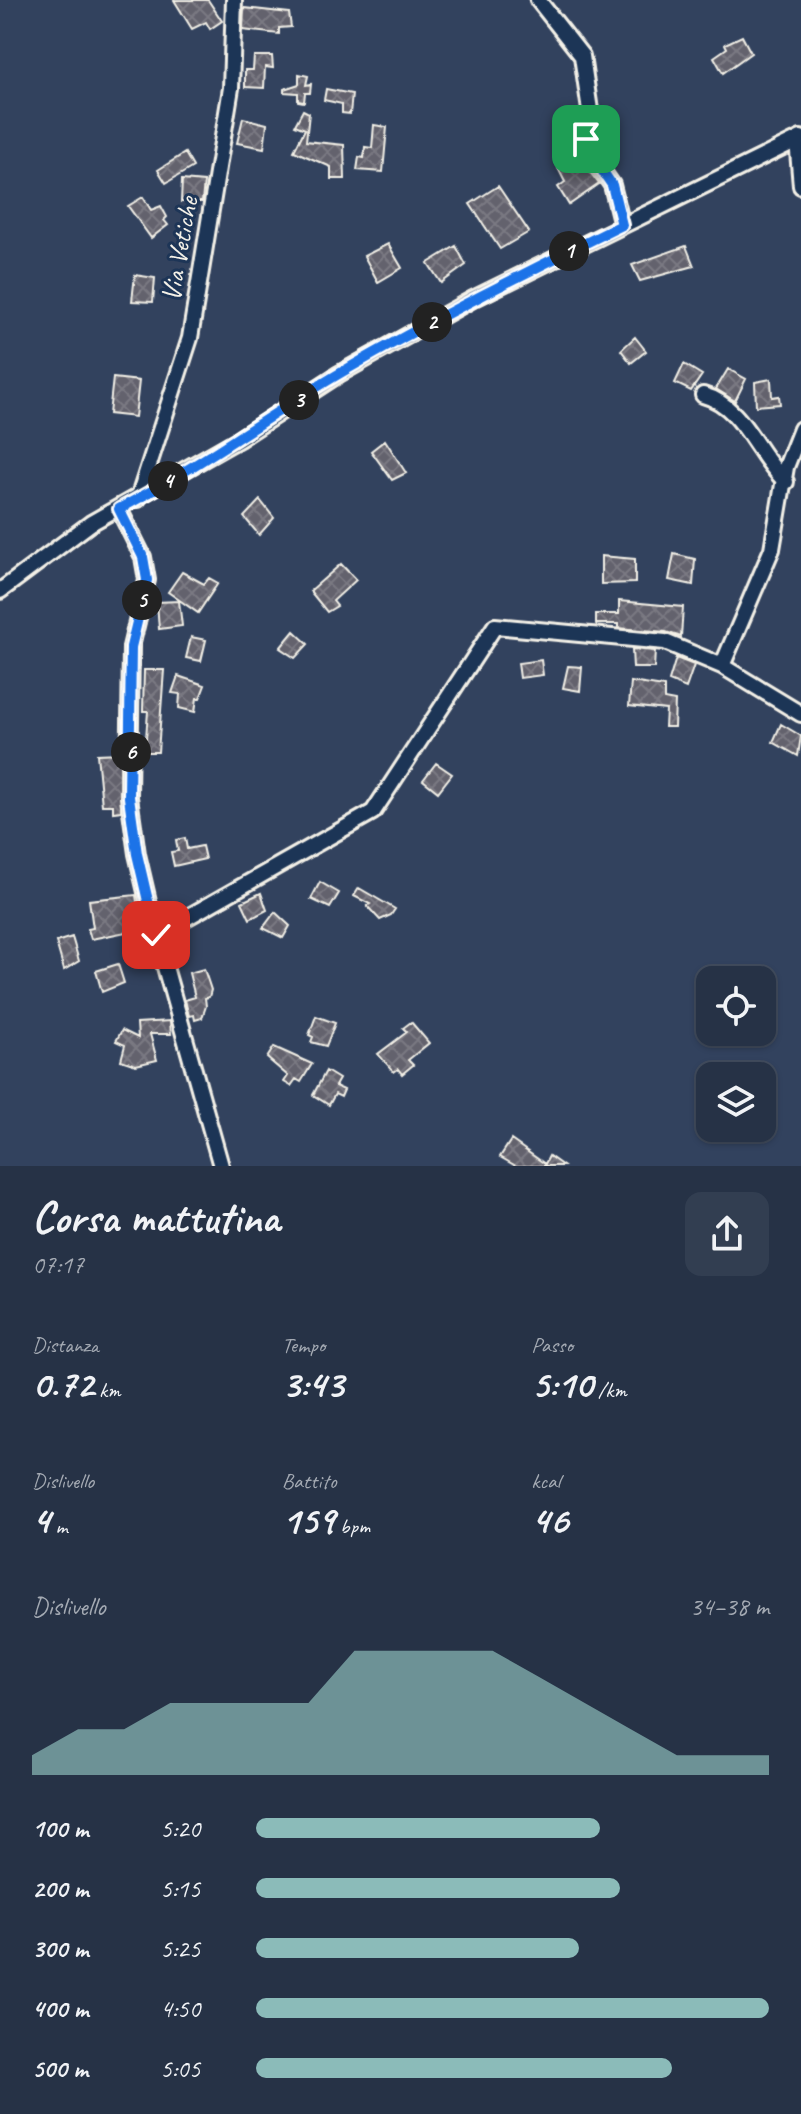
<!DOCTYPE html>
<html lang="it">
<head>
<meta charset="utf-8">
<style>
  :root { --surface:#263246; --page:#323e51; --text:#f1f3f6; --muted:#a4aab3; --line:#424d5f; --accent:#8bbbb9 }
  body { margin:0; font-family:Caveat,sans-serif; background:var(--page); color:var(--text); height:100vh; display:flex; flex-direction:column; font-size:30px; white-space:nowrap }
  * { box-sizing:border-box; margin:0 }
  p { font-size:26px; color:var(--muted) }
  .icon { flex:none; width:44px; height:44px; fill:none; stroke:currentColor; stroke-width:2; stroke-linecap:round; stroke-linejoin:round }
  .map { position:relative; height:1166px; overflow:hidden }
  .drawer { display:flex; flex-direction:column; background:var(--surface); flex:1 }
  .drawer>* { flex:none }
  .controls { position:absolute; left:696px; top:966px; display:grid; gap:16px }
  .controls a { display:grid; place-items:center; width:80px; height:80px; border-radius:16px; background:var(--surface); box-shadow:0 2px 6px #0004,0 0 0 2px var(--line); font-size:40px }
  .pin { position:absolute; display:grid; place-items:center; width:68px; height:68px; color:#fff; margin:-34px; border-radius:16px; box-shadow:0 4px 12px #0006 }
  .km { position:absolute; width:40px; height:40px; margin:-20px; border-radius:50%; background:#222; color:#fff; font-size:22px; line-height:40px; text-align:center }
  .round { display:grid; place-items:center; flex:none; width:84px; height:84px; border-radius:16px; background:var(--page) }
  .summary { display:flex; align-items:center; justify-content:space-between; height:136px; padding:0 32px }
  h1 { font-size:44px; font-weight:800; line-height:60px }
  .stats { display:grid; grid-template-columns:repeat(3,1fr); gap:12px; height:136px; padding:8px 32px }
  .stats div { display:grid; align-content:center }
  .stats b { font-size:40px; font-weight:800 }
  .stats small { font-size:22px; font-weight:400 }
  .stats p { font-size:22px }
  .chart { height:224px; padding:16px 32px }
  .chart p { display:flex; justify-content:space-between }
  .chart svg { width:100%; height:144px; margin-top:8px; fill:var(--accent); opacity:.7 }
  ul { padding:0 32px; list-style:none; font-size:26px }
  li { display:grid; grid-template-columns:128px 96px 1fr; align-items:center; height:60px }
  li i { height:20px; border-radius:10px; background:var(--accent) }
  .map>svg:first-child { display:block }
  .building { fill:url(#building-cross-hatch); stroke:#f4f1e8; stroke-width:2 }
  .lines { fill:none; stroke-linecap:round; stroke-linejoin:round }
  .minor-casing { stroke:#f4f1e8; stroke-width:20 }
  .minor { stroke:#1d3557; stroke-width:14 }
  .route-casing { stroke:#fff; stroke-width:16 }
  .route { stroke:#1a73e8; stroke-width:10 }
  .labels { text-anchor:middle; dominant-baseline:central; stroke-width:6; stroke-linejoin:round; paint-order:stroke }
  .street-label { font-size:28px; fill:#f4f1e8; stroke:#1d3557 }
</style>
</head>
<body>
<div class="map">
<svg width="801" height="1166" viewBox="0 0 801 1166">
  <defs>
    <pattern id="building-cross-hatch" width="8" height="8" patternUnits="userSpaceOnUse" patternTransform="scale(2)"><rect width="8" height="8" fill="#63626d"/><path d="M0 0l8 8M0 8l8-8" fill="none" stroke="#7a7982"/></pattern>
  </defs>
  <rect width="100%" height="100%" fill="#32425e"/>
  <filter id="ink" filterUnits="userSpaceOnUse"><feTurbulence type="fractalNoise" baseFrequency=".0125" numOctaves="2"/><feDisplacementMap in="SourceGraphic" scale="16" xChannelSelector="R" yChannelSelector="G"/><feConvolveMatrix kernelMatrix="1 2 1 2 8 2 1 2 1" color-interpolation-filters="sRGB"/></filter>
  <g filter="url(#ink)">
    <!-- building -->
    <path class="building" d="M174,0h34l14,21 -12,8 -4,-7 -14,7z
      M244,8l45,5 2,14 -12,1v6l-36,-4z
      M742,36l9,17 -28,20 -9,-16 13,-9 -2,-4z
      M254,56h18l1,12 -8,-1 -1,21 -19,-1v-17h8z
      M299,74l9,2 -2,9 5,-1 -1,9h-5l-1,9 -6,-1v-8l-14,-1v-3l15,-5z
      M326,89l26,5 -2,20 -8,-1v-9l-18,-4z
      M303,110l6,3 -3,28 38,4 1,34h-14v-12l-37,-16 11,-22 -10,-4z
      M243,118l24,6 -3,24 -27,-5z
      M374,125l13,2 -4,45 -26,-2 2,-13 5,1 1,-11 7,1z
      M185,153l8,14 -27,16 -8,-13z
      M576,154l23,30 -30,21 -11,-18 7,-5 -7,-14z
      M182,180l22,2 -2,20h-21z
      M498,186l31,46 -29,17 -30,-45z
      M143,197l8,13 10,-4 6,11 -3,3 4,5 -17,13 -23,-32z
      M388,244l14,24 -24,14 -14,-26z
      M456,246l10,19 -25,18 -13,-20z
      M686,246l8,20 -54,15 -8,-16z
      M135,275l20,3 -2,24 -21,-1z
      M635,337l11,14 -15,12 -10,-13z
      M684,364l18,11 -11,16 -16,-8z
      M728,369l18,10 -11,22 -19,-12z
      M113,378l26,3 -4,36 -26,-3z
      M771,379l1,18 7,-1 1,8 -24,2 -1,-24z
      M385,440l21,33 -14,7 -21,-29z
      M260,500l14,18 -15,17 -15,-18z
      M674,554l21,5 -2,26 -24,-5z
      M601,556l34,3v24l-34,1z
      M341,564l15,16 -23,21 4,5 -10,6 -17,-21z
      M182,572l22,12 5,-6 9,5 -20,30 -30,-21z
      M179,601l3,25 -23,3 -2,-27z
      M619,601l64,6 -2,30 -15,-5 -48,-4v-4h-22v-10h23z
      M294,631l14,13 -13,14 -15,-10z
      M191,637l15,3 -5,21 -15,-3z
      M632,649l23,2 -1,17h-21z
      M676,658l18,7 -8,23 -17,-7z
      M541,660l2,15 -23,3 -2,-15z
      M568,666l14,1 -2,24 -17,-3z
      M144,670h20l-6,82h-13l3,-41h-5z
      M178,676l27,9 -5,13h-3l-2,14 -16,-4 1,-14 -8,-1z
      M631,682l33,5v12l11,2 -1,26h-9l1,-17 -37,-4z
      M781,724l20,12 -3,20 -25,-14z
      M120,753l1,58 -8,1v-7h-11l-5,-51z
      M436,763l16,11 -14,18 -15,-12z
      M185,838l2,11 15,-3 3,13 -31,7 -3,-14 7,-1 -2,-11z
      M320,882l19,11 -9,15 -19,-9z
      M359,888l36,21 -4,6 -11,5 -13,-14 3,-2 -16,-8z
      M261,893l6,17 -17,9 -8,-17z
      M136,895l5,34 -50,10 -3,-10 5,-1 -4,-28z
      M275,912l15,14 -7,12 -20,-10z
      M72,937l7,24 -15,9 -8,-28z
      M118,964l6,19 -22,9 -6,-21z
      M204,969l7,21 -2,7 -4,1 1,8 -4,12 -7,2 -1,-5 -5,1 -4,-16 10,-3 -6,-24z
      M316,1016l19,7 -9,23 -15,-4 2,-5 -4,-2z
      M170,1021l1,13h-21l7,26 -21,5 -15,-5 4,-15 -9,-4 6,-11 16,8 -1,-15z
      M411,1022l18,21 -21,17 5,5 -11,9 -4,-5 -4,3 -16,-18 29,-22 -4,-4z
      M274,1047l38,17 -11,18 -5,-3 -5,7 -7,-4 4,-6 -21,-18z
      M326,1071l13,8 -4,7 9,4 -3,7 -6,-3 -6,11 -16,-10z
      M511,1140l34,24 4,-8 14,10h-47l-16,-9z"/>
    <g class="lines">
      <defs>
        <path id="minor" d="M538,0l44,56 10,68 -6,23 26,38 10,40
          M797,140l4,46
          M703,395c41,11 53,60 83,87
          M138,499l52,-161 41,-250 3,-88
          M119,509l24,48 4,23 -16,67 -2,150 8,57 19,81
          M0,591l91,-68 148,-84 100,-65 134,-75 328,-161
          M722,666l50,-117 14,-82 15,-38
          M221,1166l-65,-231 217,-123 122,-186 170,16 57,24 79,48"/>
      </defs>
      <!-- minor casing -->
      <use href="#minor" class="minor-casing"/>
      <!-- minor -->
      <use href="#minor" class="minor"/>
    </g>
  </g>
  <g class="lines" filter="url(#ink)">
    <defs>
      <path id="route" d="M156,935l-19,-81 -8,-57 2,-150 16,-67 -4,-23 -24,-48c78,-41 148,-93 223,-137 91,-53 185,-100 280,-147l-10,-40 -26,-38v-8"/>
    </defs>
    <!-- route casing -->
    <use href="#route" class="route-casing"/>
    <!-- route -->
    <use href="#route" class="route"/>
  </g>
  <g class="labels">
    <!-- street labels -->
    <g class="street-label">
      <text transform="translate(179 249) rotate(-80)">Via Vetiche</text>
    </g>
  </g>
</svg>
<div class="controls">
<a><svg class="icon" aria-label="locate" viewBox="0 0 24 24"><circle cx="12" cy="12" r="6"/><path d="M12 2v4M12 18v4M2 12h4M18 12h4"/></svg></a>
<a><svg class="icon" aria-label="layers" viewBox="0 0 24 24"><path d="M12 4l9 5-9 5-9-5zM3 14l9 5 9-5"/></svg></a>
</div>
<div class="pin" style="left:586px;top:139px;background:#1e9e55"><svg class="icon" aria-label="arrive" viewBox="0 0 24 24"><path d="M6 21V4h12l-3 4 3 4H6"/></svg></div>
<div class="pin" style="left:156px;top:935px;background:#d93025"><svg class="icon" aria-label="check" viewBox="0 0 24 24"><path d="M5 12l5 5 9-10"/></svg></div>
<b class="km" style="left:569px;top:251px">1</b>
<b class="km" style="left:432px;top:322px">2</b>
<b class="km" style="left:299px;top:400px">3</b>
<b class="km" style="left:168px;top:481px">4</b>
<b class="km" style="left:142px;top:600px">5</b>
<b class="km" style="left:131px;top:752px">6</b>
</div>
<section class="drawer">
<div class="summary"><div><h1>Corsa mattutina</h1><p>07:17</p></div><a class="round"><svg class="icon" aria-label="share" viewBox="0 0 24 24"><path d="M12 15V3M7 8l5-5 5 5M5 13v7h14v-7"/></svg></a></div>
<div class="stats">
<div><p>Distanza</p><b>0.72<small> km</small></b></div>
<div><p>Tempo</p><b>3:43</b></div>
<div><p>Passo</p><b>5:10<small> /km</small></b></div>
</div>
<div class="stats">
<div><p>Dislivello</p><b>4<small> m</small></b></div>
<div><p>Battito</p><b>159<small> bpm</small></b></div>
<div><p>kcal</p><b>46</b></div>
</div>
<div class="chart"><p><span>Dislivello</span>34–38 m</p>
<svg viewBox="0 0 160 44" preserveAspectRatio="none"><path d="M0 44V38L10 30L20 30L30 22L40 22L50 22L60 22L70 6L80 6L90 6L100 6L110 14L120 22L130 30L140 38L150 38L160 38V44z"/></svg>
</div>
<ul>
<li><b>100 m</b>5:20<i style="width:67%"></i></li>
<li><b>200 m</b>5:15<i style="width:71%"></i></li>
<li><b>300 m</b>5:25<i style="width:63%"></i></li>
<li><b>400 m</b>4:50<i style="width:100%"></i></li>
<li><b>500 m</b>5:05<i style="width:81%"></i></li>
</ul>
</section>
</body>
</html>
